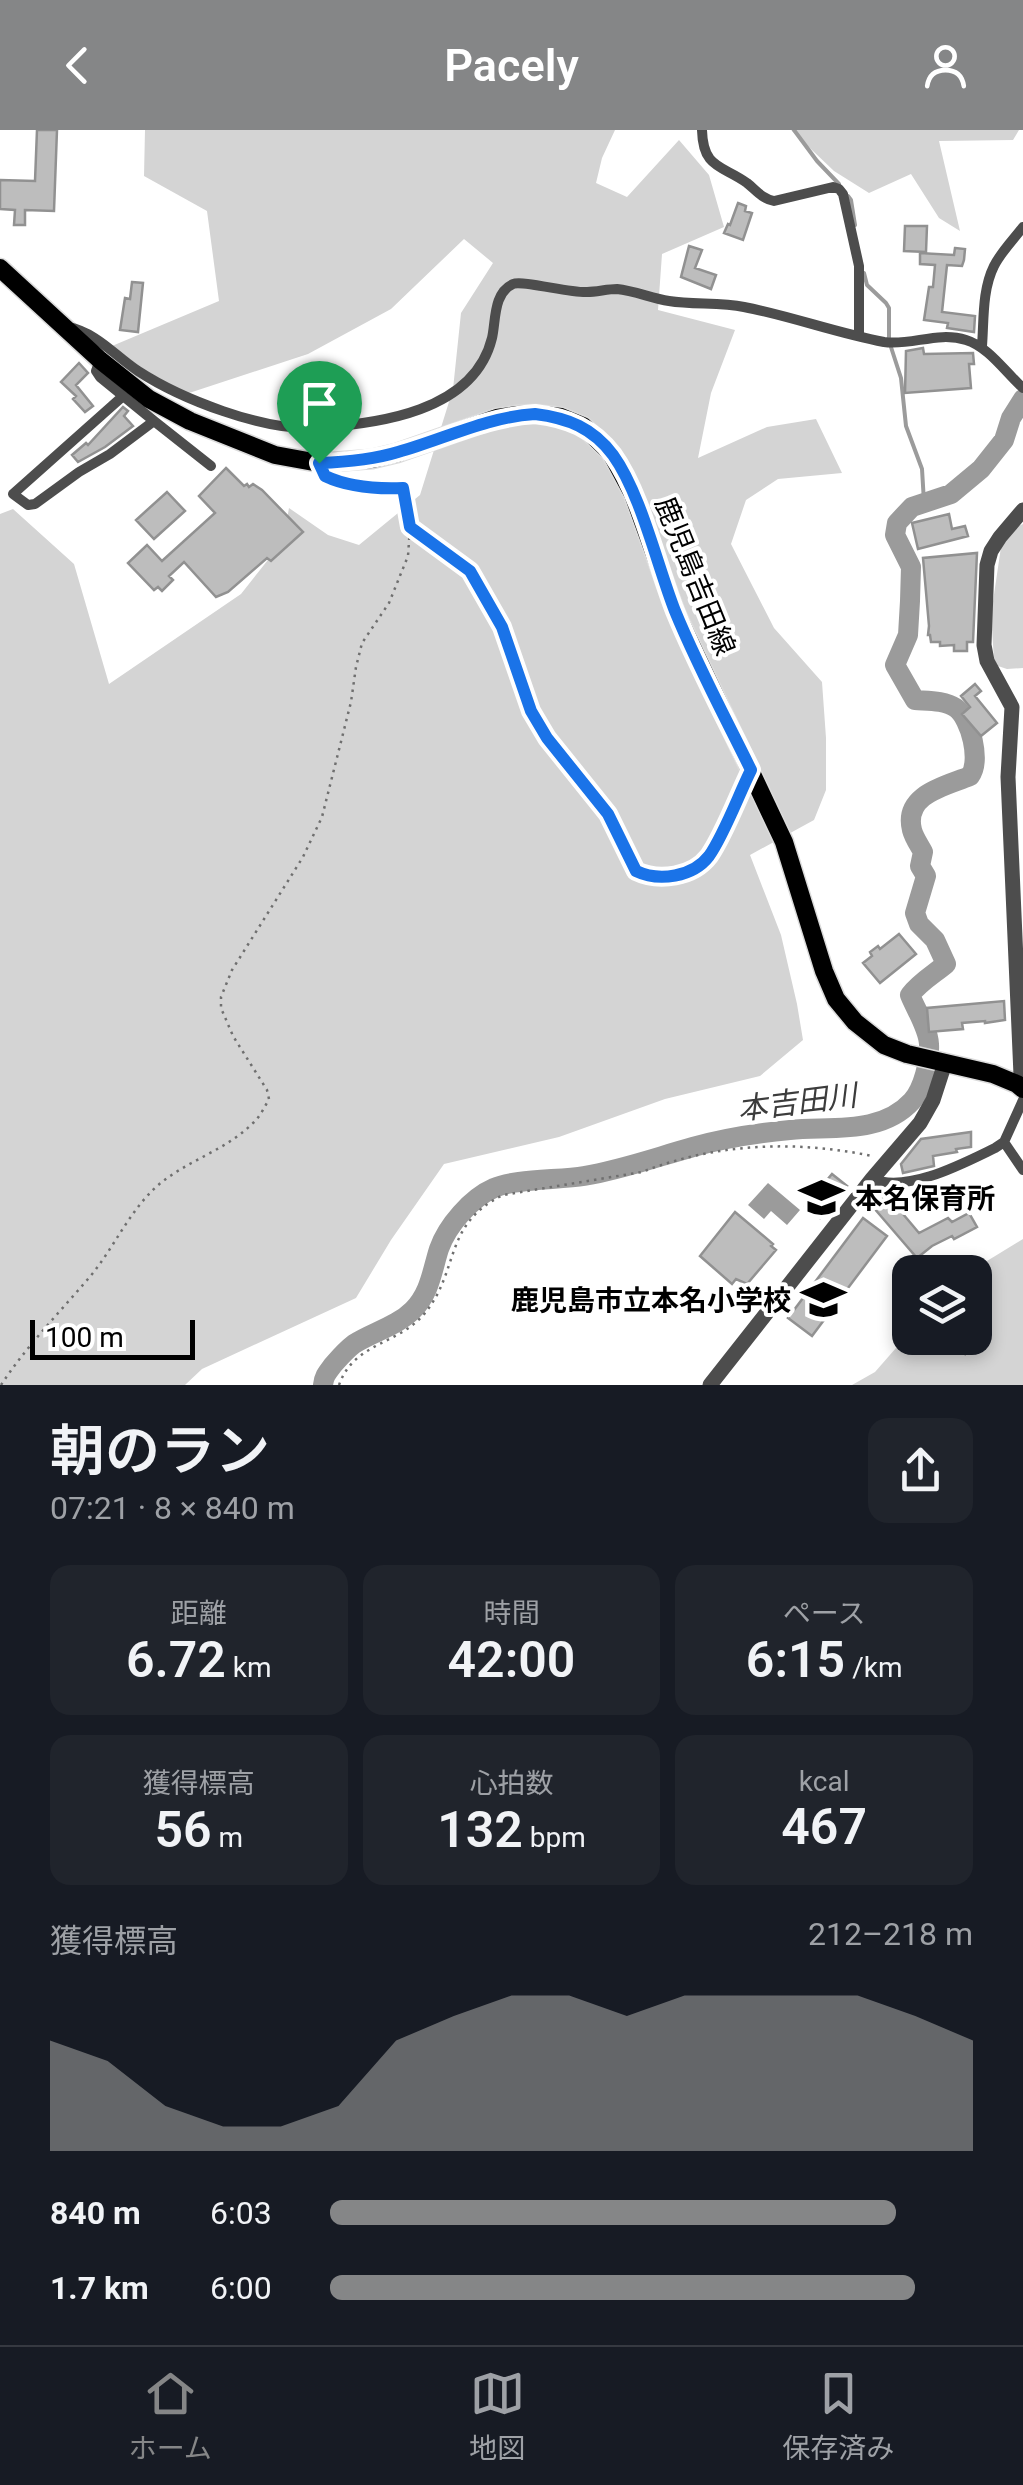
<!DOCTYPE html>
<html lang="ja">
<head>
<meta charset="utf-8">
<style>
  :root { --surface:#171b24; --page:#20242c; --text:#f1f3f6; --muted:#9ea1a6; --line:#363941; --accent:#858687 }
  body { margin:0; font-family:Roboto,"Noto Sans JP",sans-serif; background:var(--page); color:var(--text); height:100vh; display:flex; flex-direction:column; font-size:38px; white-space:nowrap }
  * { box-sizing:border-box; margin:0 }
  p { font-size:32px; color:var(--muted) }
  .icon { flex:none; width:55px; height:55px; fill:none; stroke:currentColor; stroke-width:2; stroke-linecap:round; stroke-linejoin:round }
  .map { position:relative; height:1255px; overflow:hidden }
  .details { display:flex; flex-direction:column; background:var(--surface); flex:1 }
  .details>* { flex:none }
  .controls { position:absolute; left:892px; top:1125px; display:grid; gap:20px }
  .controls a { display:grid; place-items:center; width:100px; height:100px; border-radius:20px; background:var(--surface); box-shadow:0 5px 15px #0003; font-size:50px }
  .scale { position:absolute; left:30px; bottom:25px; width:165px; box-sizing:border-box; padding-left:10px; border:5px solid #000; border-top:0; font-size:28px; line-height:35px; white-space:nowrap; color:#000; -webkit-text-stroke:8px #fff; paint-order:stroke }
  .pin { position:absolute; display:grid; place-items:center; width:85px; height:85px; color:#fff; margin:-102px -42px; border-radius:50% 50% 50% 0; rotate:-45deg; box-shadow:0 0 10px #0007 }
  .pin .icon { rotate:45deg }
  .round { display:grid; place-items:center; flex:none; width:105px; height:105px; border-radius:20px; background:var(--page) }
  .overview { display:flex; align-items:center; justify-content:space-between; height:170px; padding:0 50px }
  h1 { font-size:55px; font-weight:600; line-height:75px }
  .metrics { display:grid; grid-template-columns:repeat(3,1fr); gap:15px; height:170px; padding:10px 50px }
  .metrics div { display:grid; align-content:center; border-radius:20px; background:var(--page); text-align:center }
  .metrics b { font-size:50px; font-weight:600 }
  .metrics small { font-size:28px; font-weight:400 }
  .metrics p { font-size:28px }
  .chart { height:280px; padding:20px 50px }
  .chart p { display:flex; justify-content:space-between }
  .chart svg { width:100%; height:180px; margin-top:10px; fill:var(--accent); opacity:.7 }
  ul { padding:0 50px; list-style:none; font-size:32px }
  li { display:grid; grid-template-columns:160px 120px 1fr; align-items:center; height:75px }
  li i { height:25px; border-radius:12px; background:var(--accent) }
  header { display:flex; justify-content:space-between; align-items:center; height:130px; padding:0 50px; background:var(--accent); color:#fff; font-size:45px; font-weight:600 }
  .tabs { display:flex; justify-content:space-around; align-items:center; height:140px; border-top:2px solid var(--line); background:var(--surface); font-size:28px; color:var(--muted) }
  .tabs a { display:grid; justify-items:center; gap:5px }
  .tabs .current { color:var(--accent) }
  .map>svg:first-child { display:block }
  .green { fill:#d4d4d4 }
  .water { fill:#9b9b9b }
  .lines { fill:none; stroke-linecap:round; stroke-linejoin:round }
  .stream { stroke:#9b9b9b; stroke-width:4 }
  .river { stroke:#9b9b9b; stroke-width:20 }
  .building { fill:#bdbdbd; stroke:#919191; stroke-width:2.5 }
  .primary-casing { stroke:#dbdbdb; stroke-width:21 }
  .path { stroke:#6f6f6f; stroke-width:2.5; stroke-dasharray:2.5 5; stroke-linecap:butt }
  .minor { stroke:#4d4d4d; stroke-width:10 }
  .tertiary { stroke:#4d4d4d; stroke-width:15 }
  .primary { stroke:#000; stroke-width:18 }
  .route-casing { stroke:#fff; stroke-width:20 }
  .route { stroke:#1a73e8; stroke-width:12 }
  .labels { text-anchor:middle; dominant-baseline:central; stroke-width:8; stroke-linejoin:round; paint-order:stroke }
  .street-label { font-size:28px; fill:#000; stroke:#fff }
  .poi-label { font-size:28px; font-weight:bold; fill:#000; stroke:#fff; text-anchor:start }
  .water-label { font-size:30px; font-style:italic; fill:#3c3c3c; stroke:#fff }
</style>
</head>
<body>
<header><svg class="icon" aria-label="back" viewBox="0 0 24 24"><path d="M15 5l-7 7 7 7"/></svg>Pacely<svg class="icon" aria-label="person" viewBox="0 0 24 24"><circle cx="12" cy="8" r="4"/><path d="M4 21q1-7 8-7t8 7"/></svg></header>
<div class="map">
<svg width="1023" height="1255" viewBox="0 0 1023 1255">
  <rect width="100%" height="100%" fill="#fff"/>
  <!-- green -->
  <path class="green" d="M145,0h470l-13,28 -6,25 31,14 52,-57 30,35 15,52 -62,27 -4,56 77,20 -24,63 -13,65 69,-31 49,-8 26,54 -64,6 -32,21 -15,44 43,84 48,54 4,56v52l-12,30 -64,35 31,80 16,69 6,36 -43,36 -95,23 -106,38 -115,27 -53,76 -35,58 -154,71 -17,16h-185v-871l13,-5 61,55 35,120 132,-90 42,-53 6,-33 39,27 31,10 61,-50 33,-106 8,-76 32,-50 -29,-24 -73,70 -83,45 -128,42 -68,-50 107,-45 -12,-90 -63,-35z
    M791,0h228l-6,10 -74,1 21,90 -21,-13 -28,-44 -42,19 -35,-22z
    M1023,394v144l-16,1 -9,-3 -4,-7 -3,-44 10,-68 15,-20z
    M1023,1109v146h-171l23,-13 35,-40v6h65v-66h-6z"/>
  <!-- water -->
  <path class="water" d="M768,1053l32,27 -13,15 -16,-14 -7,8 -16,-14z"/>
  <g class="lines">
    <!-- stream -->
    <path class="stream" d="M794,0l23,31 22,23
      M848,66l3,4 4,25
      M864,143l3,12 19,18 3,5v33l12,37 5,48 16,43 2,33"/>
    <!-- river -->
    <path class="river" d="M323,1255c1,-9 4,-12 10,-20 7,-8 13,-15 21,-21 19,-12 43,-18 59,-34 17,-17 19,-39 26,-61 8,-23 32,-51 55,-61 18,-9 66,-8 90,-12 37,-6 73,-19 109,-29 32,-9 65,-14 97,-17 41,-4 91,5 122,-29 11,-12 18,-40 17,-57 -1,-16 -13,-34 -19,-49 10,-13 24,-21 36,-31l-11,-24 -16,-16 -4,-11 11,-37 -6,-10 3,-14c-3,-6 -9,-14 -11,-22 -9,-36 34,-44 58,-54 11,-15 1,-57 -14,-68 -12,-8 -28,-7 -41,-8l-20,-35 13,-30 2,-34 1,-34 -16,-32 2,-12 15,-16 39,-13 30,-25 23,-29 7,-22 12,-19"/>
  </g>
  <!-- building -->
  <path class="building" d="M37,0h20l-3,81 -29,-1v15h-11l1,-15 -15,-1v-29l35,1z
    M738,73l8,3 -1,5 7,2 -9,27 -19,-7 4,-9 2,1z
    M905,96h22l-1,26 -22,-1z
    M689,116l13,4 -7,18 21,7 -5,14 -30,-12z
    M955,118l10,1 -1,11 -2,6 -15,-1 -5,47 33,4 -1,16 -27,-4 1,-5 -24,-3 5,-33h4l2,-22 -15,-1v-11l34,2z
    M132,152l11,1 -5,49 -18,-2 5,-32 5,1z
    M923,218l1,6 49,-1 1,11h-5l2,24 -66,5 1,-42z
    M79,233l9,10 -12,12 17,21 -8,6 -12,-13 3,-3 -15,-14z
    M123,277l5,4 -4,5 9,10 -28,21 -27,15 -6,-7 14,-12 2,2z
    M226,338l18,18 3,-2 2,3 4,-3 9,6 41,42 -32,29 -4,-3 -39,34 -12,5 -32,-35 -15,14 4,4 -11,11 -4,-4 -4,3 -26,-27 19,-18 15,16 53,-48 -16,-17z
    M167,362l18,19 -31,28 -18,-19z
    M949,384l3,15 13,-3 3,10 -50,13 -6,-26z
    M977,423l-4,89h-6v9h-13v-6l-14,1v-4h-9l-1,-7h-2l1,-9 -6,-68z
    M975,554l6,7 -6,5 22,27 -16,13 -19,-22 8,-7 -9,-11z
    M899,804l17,20 -36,29 -17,-20 9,-7 -2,-4 8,-6 2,3z
    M1004,871l1,19 -20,3v-2l-23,2 1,6 -34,3 -2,-24z
    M971,1002v15l-15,2 1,3 -24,4 1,10 -31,7 -2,-9 20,-25z
    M832,1044l15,12 -27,32 -15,-12z
    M887,1065l32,38 29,-15 4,4 17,-9 8,14 -23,12 -2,-3 -20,10 -15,12 -44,-51z
    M735,1082l38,32 -2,2 5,4 -29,34 -11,-5 -4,5 -32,-28z
    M863,1088l24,18 -75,100 -24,-18z"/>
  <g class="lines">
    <defs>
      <path id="primary" d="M0,138l100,92 49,39 41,22 85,34 44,8 53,-4 25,-6 100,-35 20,-3 18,-1 26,3 22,9 28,27 22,41 43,119 108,229 40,129 12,28 19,23 29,23 23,9 86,20 24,10 6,5"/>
    </defs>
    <!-- primary casing -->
    <use href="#primary" class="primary-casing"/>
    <!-- path -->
    <path class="path" d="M412,398l58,43 32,56 29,84 16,27 61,76 28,57c11,5 19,7 31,5 9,-1 22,-4 30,-9 20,-12 36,-60 46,-82
      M950,1208l16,17
      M1,1255c27,-41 61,-75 92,-112 22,-28 37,-62 63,-86 29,-26 69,-36 96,-63 8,-7 12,-16 17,-25l-2,-9 -34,-54 -12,-28v-11l11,-27 71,-113 19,-40 29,-115 5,-35 6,-24 27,-40 19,-47 2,-29 -7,-39c-24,1 -53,0 -75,-10
      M339,1255c15,-43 60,-40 86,-72 35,-43 18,-89 78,-118l139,-23c74,-29 153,-32 230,-16"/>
    <!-- minor -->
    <path class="minor" d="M702,0c1,39 20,35 45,53 9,7 14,15 27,18l59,-14 6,2 4,5 16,72v70
      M68,197c29,6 46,28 70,44 43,28 125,60 177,57 62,-4 159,-16 177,-90 4,-17 1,-45 21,-54 9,-4 57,9 74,8 10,0 20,-3 30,-3 18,2 34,9 52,12 24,4 51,1 75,6 47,9 92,26 140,35 27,4 54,-11 82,-2 23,7 39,32 57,48
      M982,216c2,-26 0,-56 12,-80 7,-14 19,-26 29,-39
      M100,230l-4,11 4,6 54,44 -44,33 -31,18 -44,32 -7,1 -15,-11 109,-97
      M154,291l57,45
      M1004,1012l19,28
      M872,1049c36,14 90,-15 123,-31l9,-6 19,-42"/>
    <!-- tertiary -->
    <path class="tertiary" d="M1017,954l4,-9 -13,-298 4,-70 -25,-46 -3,-16 3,-80 4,-14 9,-14 23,-27
      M710,1255l162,-206 48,-56 13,-23 12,-37"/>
    <!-- primary -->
    <use href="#primary" class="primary"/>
  </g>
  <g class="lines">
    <defs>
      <path id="route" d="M535,284c33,4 58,14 78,41 28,39 44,110 62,156 22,54 50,106 76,159 -12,24 -27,65 -42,86 -16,21 -50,26 -73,15l-28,-57 -61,-76 -16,-27 -29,-84 -32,-56 -60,-44 -7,-39c-25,1 -55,-1 -78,-12l-6,-13c27,-1 53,-3 79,-11 46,-13 89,-35 137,-38z"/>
    </defs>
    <!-- route casing -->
    <use href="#route" class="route-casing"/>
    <!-- route -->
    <use href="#route" class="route"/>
  </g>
  <!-- icons -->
  <defs>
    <symbol id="school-bare" viewBox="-9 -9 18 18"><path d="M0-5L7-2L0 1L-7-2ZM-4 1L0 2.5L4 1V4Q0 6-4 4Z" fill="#000" stroke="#fff" stroke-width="2.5" paint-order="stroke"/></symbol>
  </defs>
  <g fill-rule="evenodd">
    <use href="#school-bare" x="790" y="1036" width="63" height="63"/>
    <use href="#school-bare" x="792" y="1138" width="63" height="63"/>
  </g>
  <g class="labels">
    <!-- street labels -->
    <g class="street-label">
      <text transform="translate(695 446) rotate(68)">鹿児島吉田線</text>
    </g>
    <!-- poi labels -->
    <g class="poi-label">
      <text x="855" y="1068">本名保育所</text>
      <text x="791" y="1170" text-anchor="end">鹿児島市立本名小学校</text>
    </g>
    <!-- water labels -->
    <g class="water-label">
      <text transform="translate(797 972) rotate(-7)">本吉田川</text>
    </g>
  </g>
</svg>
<div class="controls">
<a><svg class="icon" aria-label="layers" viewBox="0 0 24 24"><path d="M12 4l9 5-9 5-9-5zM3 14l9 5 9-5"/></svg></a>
</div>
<div class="scale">100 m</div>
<div class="pin" style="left:319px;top:333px;background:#1e9e55"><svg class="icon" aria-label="arrive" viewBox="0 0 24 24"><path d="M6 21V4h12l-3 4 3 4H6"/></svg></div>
</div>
<section class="details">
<div class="overview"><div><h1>朝のラン</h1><p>07:21 · 8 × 840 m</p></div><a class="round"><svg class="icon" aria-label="share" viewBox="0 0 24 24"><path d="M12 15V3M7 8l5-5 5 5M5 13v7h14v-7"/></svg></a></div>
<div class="metrics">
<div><p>距離</p><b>6.72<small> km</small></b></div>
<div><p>時間</p><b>42:00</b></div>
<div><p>ペース</p><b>6:15<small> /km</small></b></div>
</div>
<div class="metrics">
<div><p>獲得標高</p><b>56<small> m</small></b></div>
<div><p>心拍数</p><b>132<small> bpm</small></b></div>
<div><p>kcal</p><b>467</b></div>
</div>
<div class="chart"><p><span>獲得標高</span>212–218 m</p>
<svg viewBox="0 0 160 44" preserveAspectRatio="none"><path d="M0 44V17L10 22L20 33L30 38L40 38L50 33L60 17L70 11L80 6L90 6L100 11L110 6L120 6L130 6L140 6L150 11L160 17V44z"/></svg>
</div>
<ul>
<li><b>840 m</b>6:03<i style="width:88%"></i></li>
<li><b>1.7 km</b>6:00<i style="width:91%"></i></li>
</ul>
</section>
<nav class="tabs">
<a class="current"><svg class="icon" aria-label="home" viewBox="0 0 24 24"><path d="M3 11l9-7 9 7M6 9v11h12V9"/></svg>ホーム</a>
<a><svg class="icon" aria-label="map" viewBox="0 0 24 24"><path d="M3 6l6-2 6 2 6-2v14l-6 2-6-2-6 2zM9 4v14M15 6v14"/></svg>地図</a>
<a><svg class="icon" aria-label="saved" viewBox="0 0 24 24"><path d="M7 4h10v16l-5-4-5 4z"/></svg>保存済み</a>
</nav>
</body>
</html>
